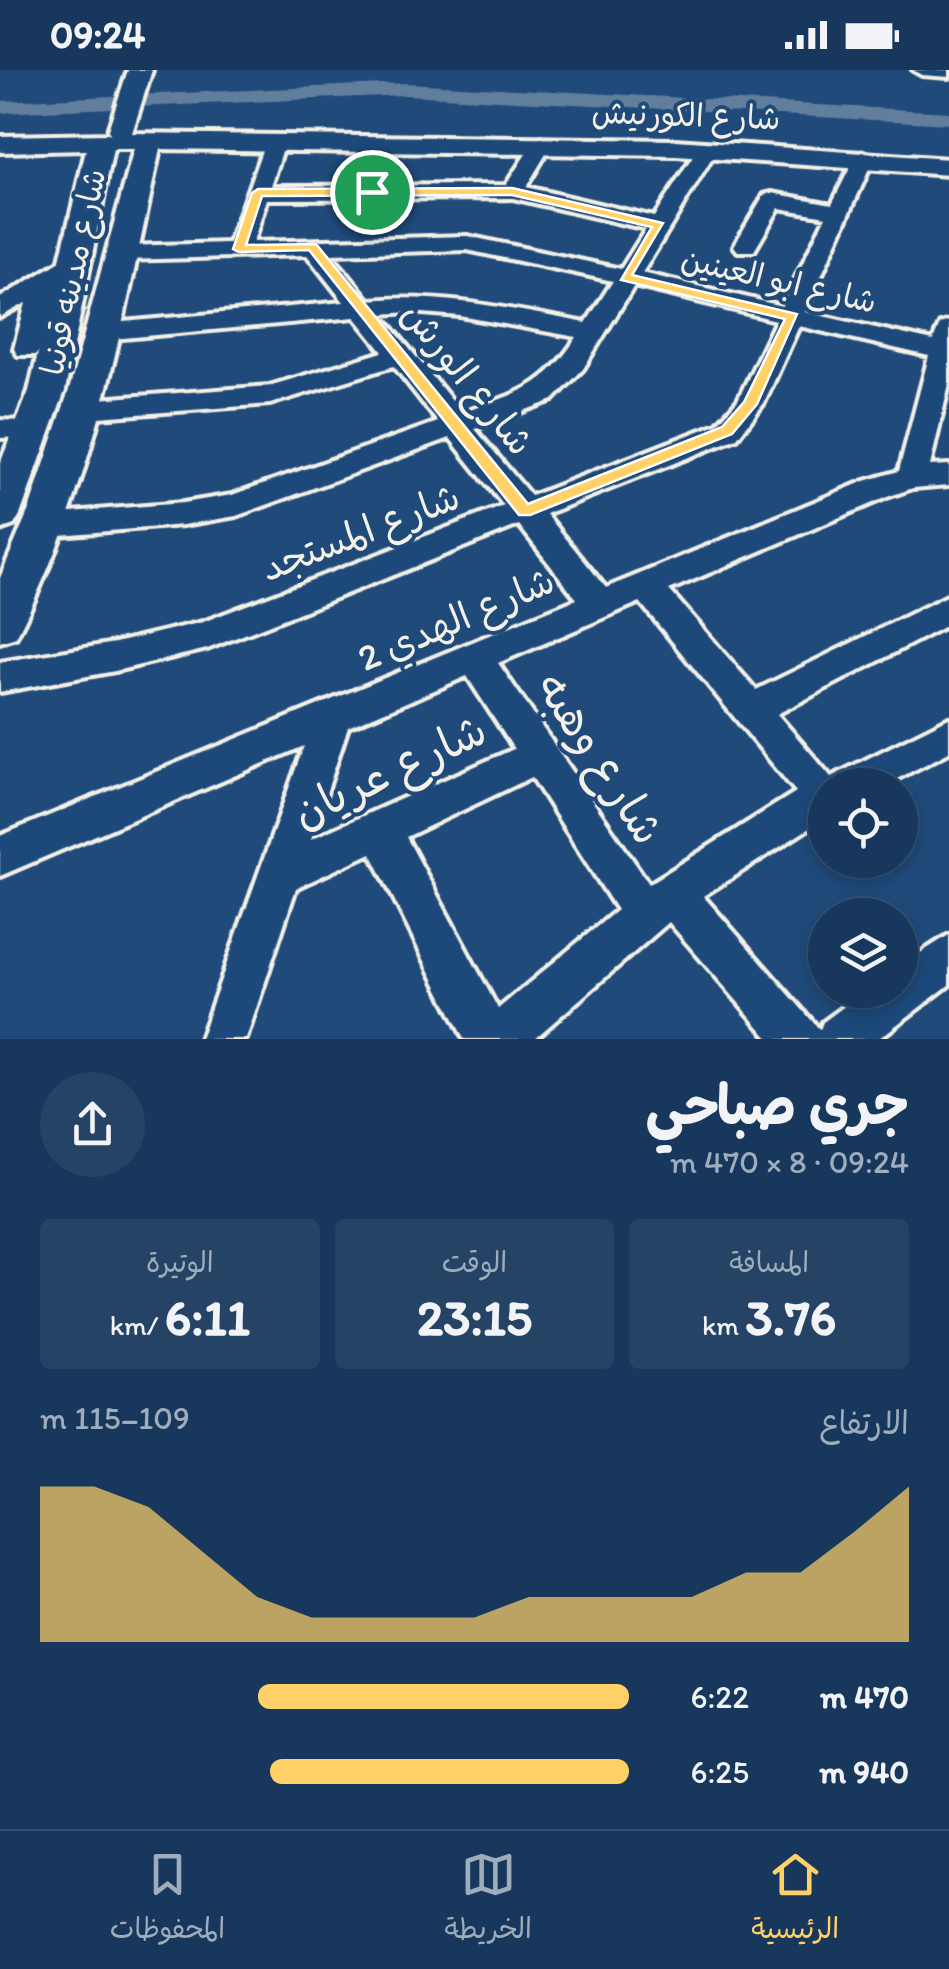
<!DOCTYPE html>
<html lang="ar">
<head>
<meta charset="utf-8">
<style>
  :root { --surface:#17385c; --page:#244365; --text:#f1f3f6; --muted:#9eacbb; --line:#365272; --accent:#ffd166 }
  body { margin:0; font-family:Itim,"Playpen Sans Arabic",sans-serif; background:var(--page); color:var(--text); direction:rtl; height:100vh; display:flex; flex-direction:column; font-size:38px; white-space:nowrap }
  * { box-sizing:border-box; margin:0 }
  p { font-size:32px; color:var(--muted) }
  .icon { flex:none; width:55px; height:55px; fill:none; stroke:currentColor; stroke-width:2; stroke-linecap:round; stroke-linejoin:round }
  .map { position:relative; height:969px; overflow:hidden; direction:ltr }
  .details { display:flex; flex-direction:column; background:var(--surface); flex:1 }
  .details>* { flex:none }
  .controls { position:absolute; left:808px; top:698px; display:grid; gap:20px }
  .controls a { display:grid; place-items:center; width:110px; height:110px; border-radius:50%; background:var(--surface); box-shadow:0 5px 15px #0003,0 0 0 2px var(--line); font-size:50px }
  .pin { position:absolute; display:grid; place-items:center; width:85px; height:85px; color:#fff; margin:-42px; border:5px solid #fff; border-radius:50%; box-shadow:0 2px 10px #0007 }
  .round { display:grid; place-items:center; flex:none; width:105px; height:105px; border-radius:52px; background:var(--page) }
  .headline { display:flex; align-items:center; justify-content:space-between; height:170px; padding:0 40px }
  h1 { font-size:55px; font-weight:700; line-height:75px }
  .metrics { display:grid; grid-template-columns:repeat(3,1fr); gap:15px; height:170px; padding:10px 40px }
  .metrics div { display:grid; align-content:center; border-radius:10px; background:var(--page); text-align:center }
  .metrics b { font-size:50px; font-weight:700 }
  .metrics small { font-size:28px; font-weight:400 }
  .metrics p { font-size:28px }
  .chart { height:280px; padding:20px 40px }
  .chart p { display:flex; justify-content:space-between }
  .chart svg { width:100%; height:180px; margin-top:10px; fill:var(--accent); opacity:.7 }
  ul { padding:0 40px; list-style:none; font-size:32px }
  li { display:grid; grid-template-columns:160px 120px 1fr; align-items:center; height:75px }
  li i { height:25px; border-radius:12px; background:var(--accent) }
  .status { display:flex; justify-content:space-between; align-items:center; height:70px; padding:0 50px; background:var(--surface); direction:ltr }
  .status svg { height:28px; fill:currentColor }
  .dock { display:flex; justify-content:space-around; align-items:center; height:140px; border-top:2px solid var(--line); background:var(--surface); font-size:28px; color:var(--muted) }
  .dock a { display:grid; justify-items:center; gap:5px }
  .dock .on { color:var(--accent) }
  .map>svg:first-child { display:block }
  .lines { fill:none; stroke-linecap:round; stroke-linejoin:round }
  .canal { fill:#627e9d; fill-rule:evenodd }
  .minor-casing { stroke:#f4f1e8; stroke-width:8 }
  .major-casing { stroke:#f4f1e8; stroke-width:8 }
  .minor { fill:#1f4a7a; fill-rule:evenodd }
  .major { fill:#1f4a7a; fill-rule:evenodd }
  .route { fill:#ffd166; stroke:#fff; stroke-width:2.5; fill-rule:evenodd }
  .labels { text-anchor:middle; dominant-baseline:central; stroke-width:8; stroke-linejoin:round; paint-order:stroke }
  .far-street-label { font-size:32px; fill:#f4f1e8; stroke:#1f4a7a }
  .street-label { font-size:38px; fill:#f4f1e8; stroke:#1f4a7a }
  .near-street-label { font-size:45px; fill:#f4f1e8; stroke:#1f4a7a }
</style>
</head>
<body>
<div class="status"><b>09:24</b><svg viewBox="0 0 49 12"><path d="M0 12V9h3v3zM5 12V6h3v6zM10 12V3h3v9zM15 12V0h3v12zM26 1h20v11H26zM47 4h2v5h-2z"/></svg></div>
<div class="map">
<svg width="949" height="969" viewBox="0 0 949 969">
  <rect width="100%" height="100%" fill="#1f4a7a"/>
  <filter id="ink" filterUnits="userSpaceOnUse"><feTurbulence type="fractalNoise" baseFrequency=".01" numOctaves="2"/><feDisplacementMap in="SourceGraphic" scale="20" xChannelSelector="R" yChannelSelector="G"/><feConvolveMatrix kernelMatrix="1 2 1 2 8 2 1 2 1" color-interpolation-filters="sRGB"/></filter>
  <g filter="url(#ink)">
    <g class="lines">
      <!-- canal -->
      <path class="canal" d="M405,13l544,29v12l-544,-29 -405,18v-12z"/>
      <defs>
        <path id="minor" d="M913,0h36v7l-27,-2z
          M275,66l10,6 -14,44 235,-1 29,-45 7,-2 10,6 -26,43 128,30 46,-71h14l3,4 -75,123 140,33 44,-90 -47,-8 -25,43h-16l-4,-5 30,-51 8,-2 60,11 25,-50 7,-2 10,6 -69,154 128,29 7,-17 9,-3v63l-19,82 19,-1v20l-36,3 -26,9 -218,93 87,100 193,-95v29l-172,90 54,63 118,-59v34l-64,33h-60v33l-122,78 117,134 3,-8 44,-32h33v-24l49,-31v50l-71,54h-108l-101,-117 -135,117h-70l-93,-186 -75,35 -50,151h-46l104,-293 -304,130v-40l577,-237 -58,-74 -312,124 -92,22 -115,21v-30l115,-19 88,-21 301,-116 -54,-68 -214,78 -53,9 -137,11 -11,-3 -5,-8 5,-8 11,-3 137,-11 49,-8 206,-73 -44,-56 -124,38 -185,14 -10,-3 -4,-6 4,-6 10,-3 184,-14 114,-34 -28,-35 -254,23 -13,-8 13,-8 243,-22 -37,-47 -185,5 -12,-7 12,-7 107,-3 36,-101zM513,128l133,31 -25,40 -154,-33 -214,6 14,-43zM467,180l146,31 -27,42c-72,-13 -143,-30 -217,-23l-38,-46zM634,216l142,34 -38,80 -21,24 -186,72 -56,-67 78,-29 30,-31zM410,242l50,4 117,21c-33,52 -60,56 -115,76l-81,-99zM799,256l130,30 -30,115 -34,10 -259,107 -60,-74 191,-76 27,-35zM640,532l156,190 -147,92 -151,-221zM467,606l47,73 -203,90 37,-112zM532,707l85,133 -119,99 -92,-172z
          M79,180l12,7 -35,26 -16,66 -4,6h-18l-4,-6 12,-46 -26,14v-19z
          M0,350l44,2 4,7 -4,7 -44,2z"/>
        <path id="major" d="M128,0h24l-20,63 544,7 273,19v16l-273,-19 -516,-7c-36,165 -65,337 -144,488l-16,5v-64l30,-71 40,-120 64,-238h-21l-48,242 -45,124 -6,10 -14,5v-66l29,-73 57,-241 -86,2v-16l110,-2 -2,-4z"/>
      </defs>
      <!-- minor casing -->
      <use href="#minor" class="minor-casing"/>
      <!-- major casing -->
      <use href="#major" class="major-casing"/>
      <!-- minor -->
      <use href="#minor" class="minor"/>
      <!-- major -->
      <use href="#major" class="major"/>
    </g>
  </g>
  <!-- route -->
  <path class="route" d="M512,118l151,35 -31,52 165,39 -40,90 -25,30 -202,81h-11l-210,-265 -70,2 -6,-3 19,-56 6,-4zM512,125l140,32 -31,53 164,39 -41,83 -22,25 -194,77 -212,-260 -70,1 16,-49z"/>
  <g class="labels">
    <!-- far-street labels -->
    <g class="far-street-label">
      <text transform="translate(686 45) rotate(2)">شارع الكورنيش</text>
      <text transform="translate(73 202) rotate(-78)">شارع مدينه قونيا</text>
      <text transform="translate(779 210) rotate(13)">شارع ابو العينين</text>
    </g>
    <!-- street labels -->
    <g class="street-label">
      <text transform="translate(468 308) rotate(51)">شارع الورش</text>
      <text transform="translate(360 462) rotate(-21)">شارع المستجد</text>
      <text transform="translate(456 549) rotate(-23)">شارع الهدي 2</text>
    </g>
    <!-- near-street labels -->
    <g class="near-street-label">
      <text transform="translate(601 688) rotate(57)">شارع وهبه</text>
      <text transform="translate(389 700) rotate(-25)">شارع عريان</text>
    </g>
  </g>
</svg>
<div class="controls">
<a><svg class="icon" aria-label="locate" viewBox="0 0 24 24"><circle cx="12" cy="12" r="6"/><path d="M12 2v4M12 18v4M2 12h4M18 12h4"/></svg></a>
<a><svg class="icon" aria-label="layers" viewBox="0 0 24 24"><path d="M12 4l9 5-9 5-9-5zM3 14l9 5 9-5"/></svg></a>
</div>
<div class="pin" style="left:372px;top:122px;background:#1e9e55"><svg class="icon" aria-label="arrive" viewBox="0 0 24 24"><path d="M6 21V4h12l-3 4 3 4H6"/></svg></div>
</div>
<section class="details">
<div class="headline"><div><h1>جري صباحي</h1><p>09:24 · 8 × 470 m</p></div><a class="round"><svg class="icon" aria-label="share" viewBox="0 0 24 24"><path d="M12 15V3M7 8l5-5 5 5M5 13v7h14v-7"/></svg></a></div>
<div class="metrics">
<div><p>المسافة</p><b>3.76<small> km</small></b></div>
<div><p>الوقت</p><b>23:15</b></div>
<div><p>الوتيرة</p><b>6:11<small> /km</small></b></div>
</div>
<div class="chart"><p><span>الارتفاع</span>109–115 m</p>
<svg viewBox="0 0 160 44" preserveAspectRatio="none"><path d="M0 44V6L10 6L20 11L30 22L40 33L50 38L60 38L70 38L80 38L90 33L100 33L110 33L120 33L130 27L140 27L150 17L160 6V44z"/></svg>
</div>
<ul>
<li><b>470 m</b>6:22<i style="width:63%"></i></li>
<li><b>940 m</b>6:25<i style="width:61%"></i></li>
</ul>
</section>
<nav class="dock">
<a class="on"><svg class="icon" aria-label="home" viewBox="0 0 24 24"><path d="M3 11l9-7 9 7M6 9v11h12V9"/></svg>الرئيسية</a>
<a><svg class="icon" aria-label="map" viewBox="0 0 24 24"><path d="M3 6l6-2 6 2 6-2v14l-6 2-6-2-6 2zM9 4v14M15 6v14"/></svg>الخريطة</a>
<a><svg class="icon" aria-label="saved" viewBox="0 0 24 24"><path d="M7 4h10v16l-5-4-5 4z"/></svg>المحفوظات</a>
</nav>
</body>
</html>
